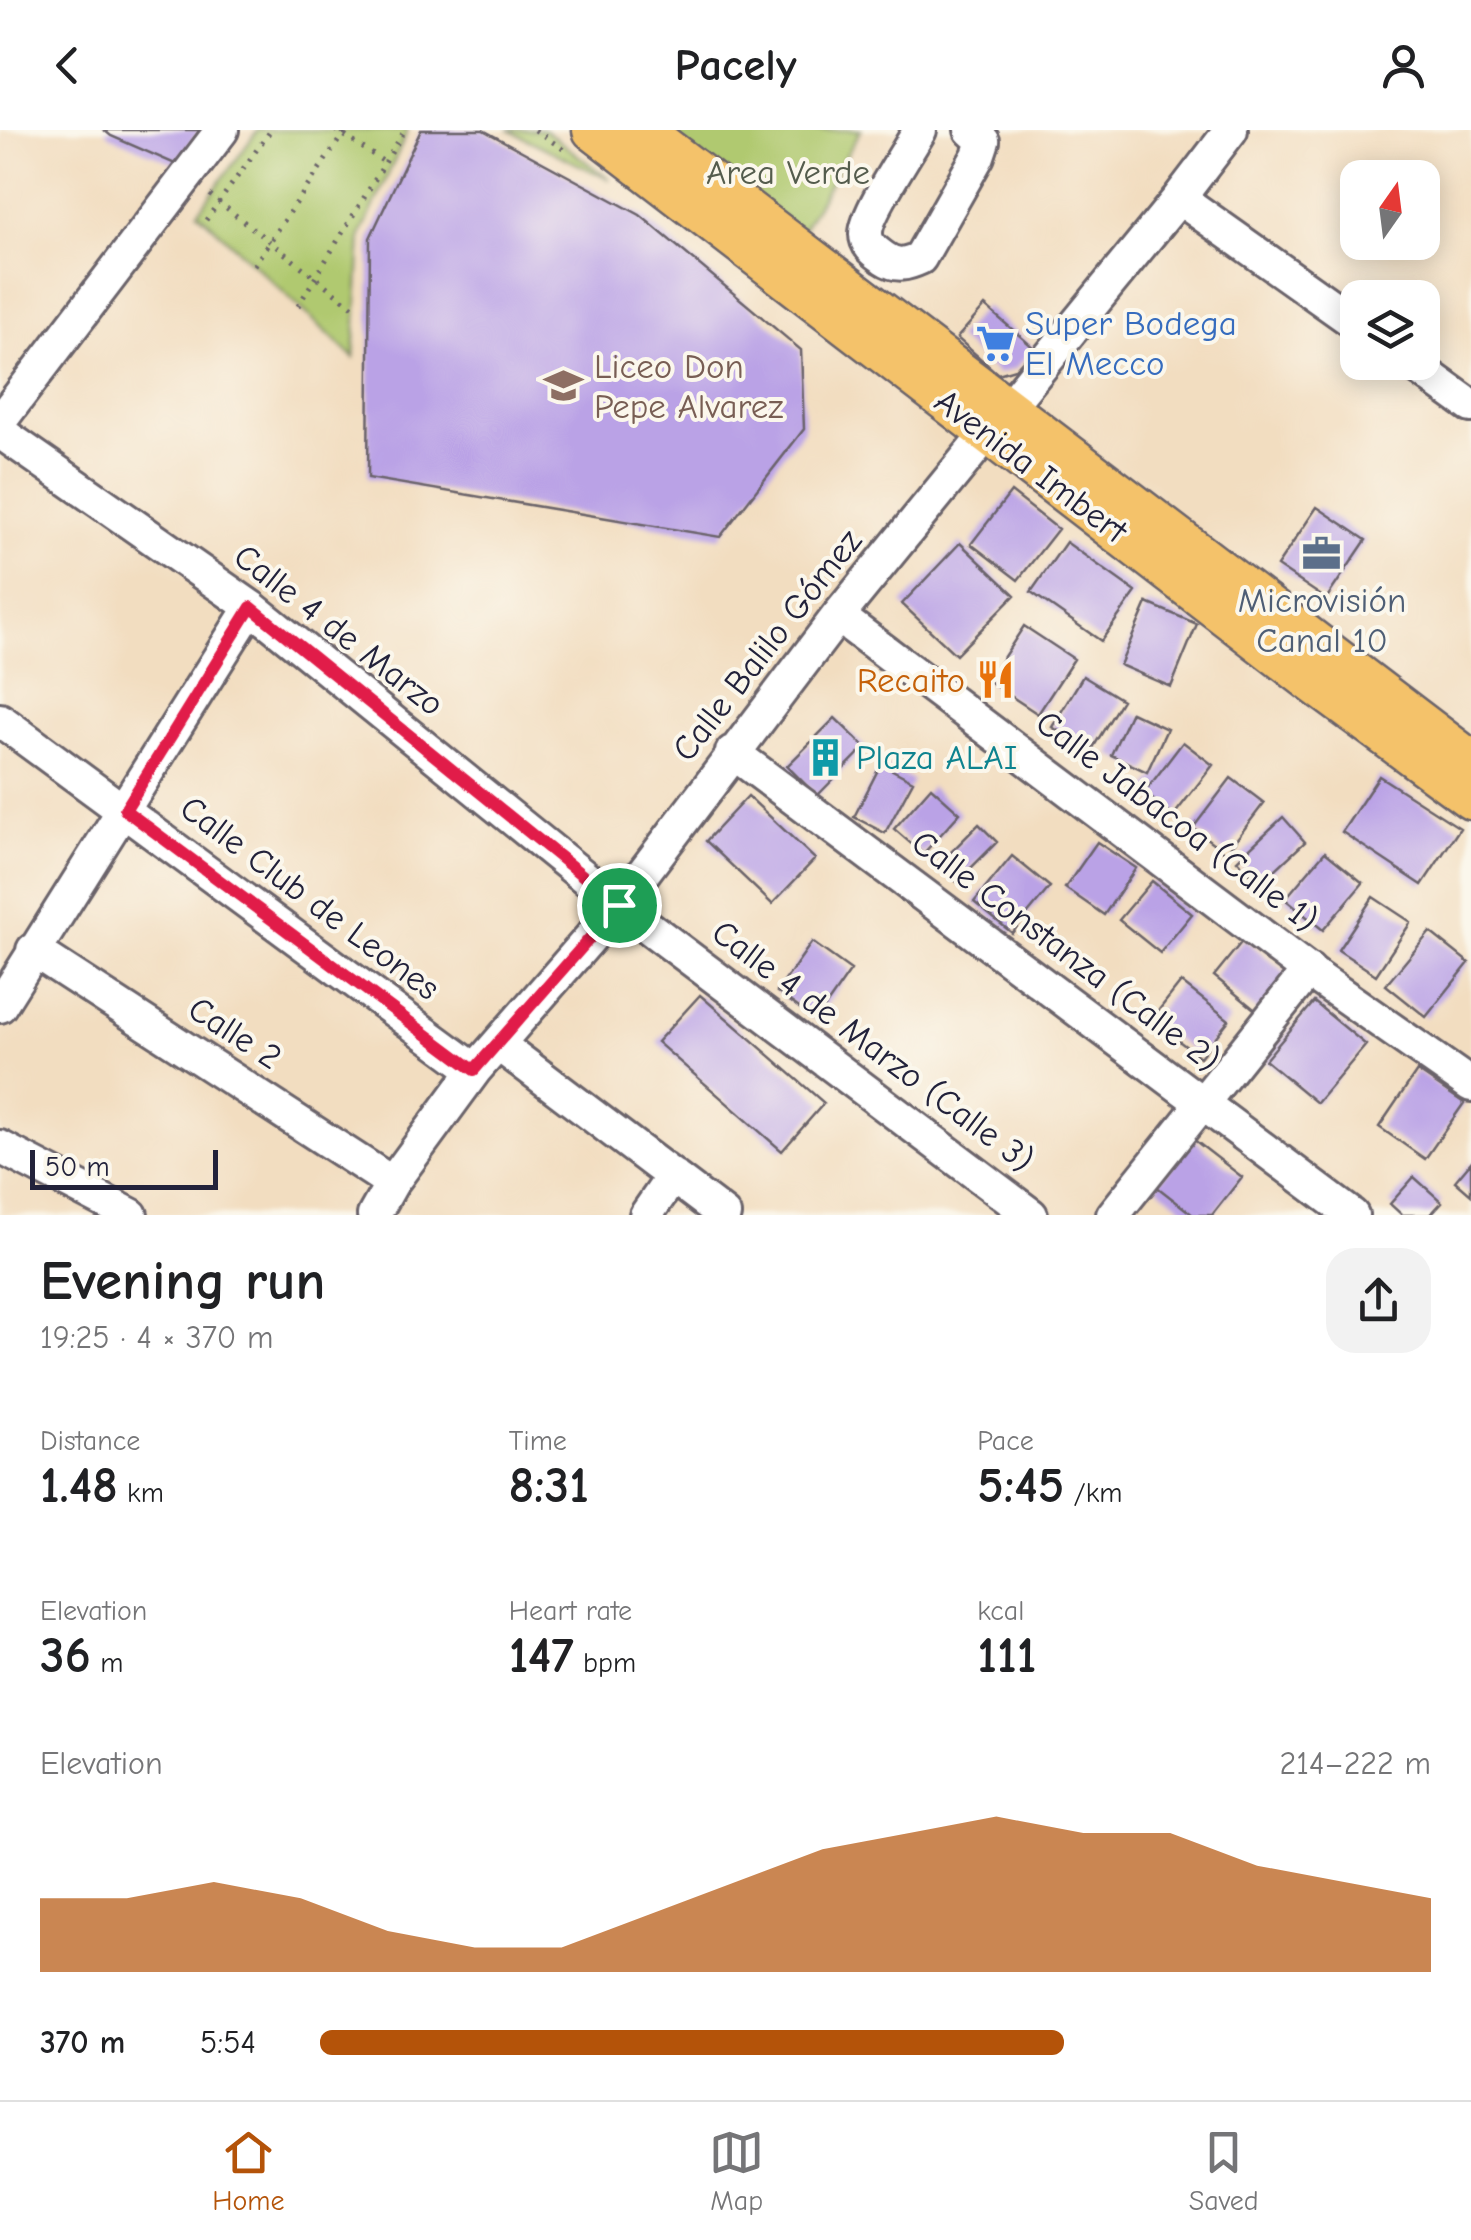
<!DOCTYPE html>
<html lang="en">
<head>
<meta charset="utf-8">
<style>
  :root { --surface:#fff; --page:#f2f2f2; --text:#202124; --muted:#757577; --line:#e0e0e0; --accent:#b45309 }
  body { margin:0; font-family:"Comic Neue",sans-serif; background:var(--page); color:var(--text); height:100vh; display:flex; flex-direction:column; font-size:38px; white-space:nowrap }
  * { box-sizing:border-box; margin:0 }
  p { font-size:32px; color:var(--muted) }
  .icon { flex:none; width:55px; height:55px; fill:none; stroke:currentColor; stroke-width:2; stroke-linecap:round; stroke-linejoin:round }
  .map { position:relative; height:1085px; overflow:hidden }
  .side { display:flex; flex-direction:column; background:var(--surface); flex:1 }
  .side>* { flex:none }
  .needle { width:65px; rotate:14deg }
  .fabs { position:absolute; left:1340px; top:30px; display:grid; gap:20px }
  .fabs a { display:grid; place-items:center; width:100px; height:100px; border-radius:20px; background:var(--surface); box-shadow:0 5px 25px #0003; font-size:50px }
  .scale { position:absolute; left:30px; bottom:25px; width:188px; box-sizing:border-box; padding-left:10px; border:5px solid #22223b; border-top:0; font-size:28px; line-height:35px; white-space:nowrap; color:#22223b; -webkit-text-stroke:8px #fbf7ec; paint-order:stroke }
  .pin { position:absolute; display:grid; place-items:center; width:85px; height:85px; color:#fff; margin:-42px; border:5px solid #fff; border-radius:50%; box-shadow:0 2px 10px #0007 }
  .round { display:grid; place-items:center; flex:none; width:105px; height:105px; border-radius:30px; background:var(--page) }
  .headline { display:flex; align-items:center; justify-content:space-between; height:170px; padding:0 40px }
  h1 { font-size:55px; font-weight:800; line-height:75px }
  .stats { display:grid; grid-template-columns:repeat(3,1fr); gap:15px; height:170px; padding:10px 40px }
  .stats div { display:grid; align-content:center }
  .stats b { font-size:50px; font-weight:800 }
  .stats small { font-size:28px; font-weight:400 }
  .stats p { font-size:28px }
  .chart { height:280px; padding:20px 40px }
  .chart p { display:flex; justify-content:space-between }
  .chart svg { width:100%; height:180px; margin-top:10px; fill:var(--accent); opacity:.7 }
  ul { padding:0 40px; list-style:none; font-size:32px }
  li { display:grid; grid-template-columns:160px 120px 1fr; align-items:center; height:75px }
  li i { height:25px; border-radius:12px; background:var(--accent) }
  header { display:flex; justify-content:space-between; align-items:center; height:130px; padding:0 40px; background:var(--surface); font-size:45px; font-weight:800 }
  .tabs { display:flex; justify-content:space-around; align-items:center; height:140px; border-top:2px solid var(--line); background:var(--surface); font-size:28px; color:var(--muted) }
  .tabs a { display:grid; justify-items:center; gap:5px }
  .tabs .active { color:var(--accent) }
  .map>svg:first-child { display:block }
  .green { fill:#b0c96f; stroke:#697655; stroke-width:2.5 }
  .building { fill:#baa2e6 }
  .lines { fill:none; stroke-linecap:round; stroke-linejoin:round }
  .minor-casing { stroke:#6b636a; stroke-width:38 }
  .major-casing { stroke:#6b636a; stroke-width:45 }
  .path { stroke:#6b636a; stroke-width:5; stroke-dasharray:2.5 8; stroke-linecap:butt }
  .minor { stroke:#fff; stroke-width:32 }
  .major { stroke:#f4c26a; stroke-width:40 }
  .route-casing { stroke:#fff; stroke-width:20 }
  .route { stroke:#e11d48; stroke-width:12 }
  .labels { text-anchor:middle; dominant-baseline:central; stroke-width:8; stroke-linejoin:round; paint-order:stroke }
  .park-label { font-size:35px; fill:#545c4d; stroke:#fbf7ec }
  .shop-label { font-size:35px; fill:#366cbe; stroke:#fbf7ec; text-anchor:start }
  .education-label { font-size:35px; fill:#785e54; stroke:#fbf7ec; text-anchor:start }
  .street-label { font-size:35px; fill:#22223b; stroke:#fbf7ec }
  .service-label { font-size:35px; fill:#4e5e75; stroke:#fbf7ec }
  .food-label { font-size:35px; fill:#c56008; stroke:#fbf7ec; text-anchor:end }
  .culture-label { font-size:35px; fill:#0d838f; stroke:#fbf7ec; text-anchor:start }
</style>
</head>
<body>
<header><svg class="icon" aria-label="back" viewBox="0 0 24 24"><path d="M15 5l-7 7 7 7"/></svg>Pacely<svg class="icon" aria-label="person" viewBox="0 0 24 24"><circle cx="12" cy="8" r="4"/><path d="M4 21q1-7 8-7t8 7"/></svg></header>
<div class="map">
<svg width="1471" height="1085" viewBox="0 0 1471 1085">
  <rect width="100%" height="100%" fill="#fbf7ec"/>
  <filter id="ink" filterUnits="userSpaceOnUse"><feTurbulence type="fractalNoise" baseFrequency=".01" numOctaves="2"/><feDisplacementMap in="SourceGraphic" scale="20" xChannelSelector="R" yChannelSelector="G"/><feConvolveMatrix kernelMatrix="1 2 1 2 8 2 1 2 1" color-interpolation-filters="sRGB"/></filter>
  <filter id="wash" filterUnits="userSpaceOnUse"><feTurbulence type="fractalNoise" baseFrequency=".0048" numOctaves="4" result="noise"/><feDisplacementMap in="SourceGraphic" scale="40" xChannelSelector="R" yChannelSelector="G"/><feGaussianBlur stdDeviation="2.25" result="paint"/><feColorMatrix in="noise" values="0 0 0 0 0 0 0 0 0 0 0 0 0 0 0 0 0 1.4 0 .05"/><feComposite in="paint" operator="in"/></filter>
  <g filter="url(#wash)">
    <rect width="100%" height="100%" fill="#f2ddc0"/>
    <!-- green -->
    <path class="green" d="M258,0h150l-47,105 -7,123 -156,-146z
      M508,0h37l65,50z
      M662,0h199l-62,106z"/>
    <g id="blocks">
      <!-- building -->
      <path class="building" d="M104,0h96l-25,34 -64,-28z
        M421,0h62l157,85 161,135 3,79 -84,108 -352,-59 2,-240z
        M985,176l49,42 -19,21 -17,5 -41,-36z
        M1011,362l47,37 -40,51 -47,-36z
        M1317,377l49,33 -40,59 -49,-33z
        M1066,412l70,50 -35,49 -70,-49z
        M960,413l55,52 -59,60 -54,-51z
        M1147,473l50,21 -26,63 -51,-22z
        M1024,496l50,33 -36,55 -50,-33z
        M1083,546l39,24 -31,51 -39,-24z
        M1131,582l36,17 -20,43 -36,-17z
        M835,588l30,29 -48,49 -30,-30z
        M1183,612l30,23 -39,50 -30,-22z
        M881,634l32,17 -28,52 -31,-16z
        M1379,646l81,52 -38,57 -80,-53z
        M1231,648l33,25 -38,50 -33,-25z
        M931,657l29,26 -37,41 -29,-25z
        M748,666l67,63 -43,45 -66,-63z
        M1283,687l22,25 -45,42 -23,-24z
        M979,694l18,18 -40,40 -18,-18z
        M1097,712l39,26 -32,47 -39,-27z
        M1325,722l38,31 -40,47 -38,-31z
        M1012,726l38,31 -38,46 -38,-31z
        M1152,751l40,33 -32,39 -41,-33z
        M1373,767l38,25 -35,53 -38,-25z
        M1430,802l39,31 -43,54 -40,-32z
        M1244,809l45,37 -30,37 -45,-37z
        M812,812l39,28 -35,50 -39,-28z
        M1181,852l48,38 -29,37 -49,-37z
        M700,865l124,108 -42,48 -125,-109z
        M1314,872l52,43 -49,58 -52,-43z
        M1417,941l47,32 -39,56 -46,-32z
        M1193,1009l49,38 -30,38h-19l-37,-29z
        M1471,1032v33l-16,-14z
        M1414,1047l28,25 -12,13h-28l-12,-11z"/>
    </g>
  </g>
  <g filter="url(#ink)">
    <use href="#blocks" fill-opacity="0" stroke="#6b636a" stroke-width="2.5"/>
    <g class="lines">
      <defs>
        <path id="minor" d="M920,0c-11,20 -55,85 -54,104 0,12 10,18 18,24 13,9 23,6 36,0l58,-102 5,-15 -12,-11
          M1179,68l179,127
          M1410,232l61,44
          M0,291l222,-291
          M0,302l251,175 368,298 412,310
          M838,486l479,361 154,108
          M0,590l475,350
          M732,622l620,463
          M33,820l359,233
          M0,876l251,-399
          M498,914l226,171
          M0,1017l131,68
          M374,1085l18,-32 83,-113 144,-165 219,-289 341,-418 52,-68
          M646,1085l27,-39
          M1113,1085l196,-245"/>
        <path id="major" d="M593,0l723,555 155,114
          M642,0l829,631"/>
      </defs>
      <!-- minor casing -->
      <use href="#minor" class="minor-casing"/>
      <!-- major casing -->
      <use href="#major" class="major-casing"/>
      <!-- path -->
      <path class="path" d="M336,0l48,32
        M535,0l34,23
        M210,65l147,115
        M206,90l65,-90
        M254,135l92,-135
        M298,176l107,-176"/>
      <!-- minor -->
      <use href="#minor" class="minor"/>
      <!-- major -->
      <use href="#major" class="major"/>
    </g>
  </g>
  <g class="lines" filter="url(#ink)">
    <defs>
      <path id="route" d="M251,477l368,298 -145,165 -349,-260z"/>
    </defs>
    <!-- route casing -->
    <use href="#route" class="route-casing"/>
    <!-- route -->
    <use href="#route" class="route"/>
  </g>
  <!-- icons -->
  <defs>
    <symbol id="supermarket-bare" viewBox="-9 -9 18 18"><path d="M-6-5.5h2.5l.6 2H6L4.5 2H-2.5L-4.4-4H-6ZM-1.5 3.2a1.3 1.3 0 1 0 .1 0ZM3 3.2a1.3 1.3 0 1 0 .1 0Z" fill="#3f7fe0" stroke="#fbf7ec" stroke-width="2.5" paint-order="stroke"/></symbol>
    <symbol id="school-bare" viewBox="-9 -9 18 18"><path d="M0-5L7-2L0 1L-7-2ZM-4 1L0 2.5L4 1V4Q0 6-4 4Z" fill="#8d6e63" stroke="#fbf7ec" stroke-width="2.5" paint-order="stroke"/></symbol>
    <symbol id="office-bare" viewBox="-9 -9 18 18"><path d="M-6-3h4V-5.5h4V-3h4V5H-6ZM-1-4.5V-3h2v-1.5ZM-6 0V1H6V0Z" fill="#5c6f8a" stroke="#fbf7ec" stroke-width="2.5" paint-order="stroke"/></symbol>
    <symbol id="restaurant-bare" viewBox="-9 -9 18 18"><path d="M-5-6h1v4h1v-4h1v4h1v-4h1v5L-1.5 .5V6h-2V.5L-5-1ZM5-6V6H3V1.5H1.5Q1.5-4 5-6Z" fill="#e8710a" stroke="#fbf7ec" stroke-width="2.5" paint-order="stroke"/></symbol>
    <symbol id="building-bare" viewBox="-9 -9 18 18"><path d="M-4-6H4V6H1V3H-1V6H-4ZM-2.5-4.3h1.7v1.8h-1.7ZM.8-4.3h1.7v1.8H.8ZM-2.5-1h1.7V.8h-1.7ZM.8-1h1.7V.8H.8Z" fill="#0f9aa8" stroke="#fbf7ec" stroke-width="2.5" paint-order="stroke"/></symbol>
  </defs>
  <g fill-rule="evenodd">
    <use href="#supermarket-bare" x="968" y="186" width="55" height="55"/>
    <use href="#school-bare" x="536" y="228" width="55" height="55"/>
    <use href="#office-bare" x="1294" y="396" width="55" height="55"/>
    <use href="#restaurant-bare" x="968" y="522" width="55" height="55"/>
    <use href="#building-bare" x="798" y="600" width="55" height="55"/>
  </g>
  <g class="labels">
    <!-- park labels -->
    <g class="park-label">
      <text x="788" y="42">Area Verde</text>
    </g>
    <!-- shop labels -->
    <g class="shop-label">
      <text x="1025" y="193">Super Bodega<tspan x="1025" dy="40">El Mecco</tspan></text>
    </g>
    <!-- education labels -->
    <g class="education-label">
      <text x="594" y="236">Liceo Don<tspan x="594" dy="40">Pepe Alvarez</tspan></text>
    </g>
    <!-- street labels -->
    <g class="street-label">
      <text transform="translate(1031 336) rotate(37)">Avenida Imbert</text>
      <text transform="translate(339 500) rotate(38)">Calle 4 de Marzo</text>
      <text transform="translate(767 515) rotate(-52)">Calle Balilo Gómez</text>
      <text transform="translate(1177 691) rotate(37)">Calle Jabacoa (Calle 1)</text>
      <text transform="translate(310 768) rotate(37)">Calle Club de Leones</text>
      <text transform="translate(1066 821) rotate(37)">Calle Constanza (Calle 2)</text>
      <text transform="translate(235 903) rotate(33)">Calle 2</text>
      <text transform="translate(873 916) rotate(37)">Calle 4 de Marzo (Calle 3)</text>
    </g>
    <!-- service labels -->
    <g class="service-label">
      <text x="1322" y="470">Microvisión<tspan x="1322" dy="40">Canal 10</tspan></text>
    </g>
    <!-- food labels -->
    <g class="food-label">
      <text x="965" y="550">Recaito</text>
    </g>
    <!-- culture labels -->
    <g class="culture-label">
      <text x="856" y="627">Plaza ALAI</text>
    </g>
  </g>
</svg>
<div class="fabs">
<a><svg class="needle" viewBox="-14 -14 28 28"><path d="M0-13l5 13h-10z" fill="#e53935"/><path d="M0 13l5-13h-10z" fill="#757577"/></svg></a>
<a><svg class="icon" aria-label="layers" viewBox="0 0 24 24"><path d="M12 4l9 5-9 5-9-5zM3 14l9 5 9-5"/></svg></a>
</div>
<div class="scale">50 m</div>
<div class="pin" style="left:619px;top:775px;background:#1e9e55"><svg class="icon" aria-label="arrive" viewBox="0 0 24 24"><path d="M6 21V4h12l-3 4 3 4H6"/></svg></div>
</div>
<section class="side">
<div class="headline"><div><h1>Evening run</h1><p>19:25 · 4 × 370 m</p></div><a class="round"><svg class="icon" aria-label="share" viewBox="0 0 24 24"><path d="M12 15V3M7 8l5-5 5 5M5 13v7h14v-7"/></svg></a></div>
<div class="stats">
<div><p>Distance</p><b>1.48<small> km</small></b></div>
<div><p>Time</p><b>8:31</b></div>
<div><p>Pace</p><b>5:45<small> /km</small></b></div>
</div>
<div class="stats">
<div><p>Elevation</p><b>36<small> m</small></b></div>
<div><p>Heart rate</p><b>147<small> bpm</small></b></div>
<div><p>kcal</p><b>111</b></div>
</div>
<div class="chart"><p><span>Elevation</span>214–222 m</p>
<svg viewBox="0 0 160 44" preserveAspectRatio="none"><path d="M0 44V26L10 26L20 22L30 26L40 34L50 38L60 38L70 30L80 22L90 14L100 10L110 6L120 10L130 10L140 18L150 22L160 26V44z"/></svg>
</div>
<ul>
<li><b>370 m</b>5:54<i style="width:67%"></i></li>
</ul>
</section>
<nav class="tabs">
<a class="active"><svg class="icon" aria-label="home" viewBox="0 0 24 24"><path d="M3 11l9-7 9 7M6 9v11h12V9"/></svg>Home</a>
<a><svg class="icon" aria-label="map" viewBox="0 0 24 24"><path d="M3 6l6-2 6 2 6-2v14l-6 2-6-2-6 2zM9 4v14M15 6v14"/></svg>Map</a>
<a><svg class="icon" aria-label="saved" viewBox="0 0 24 24"><path d="M7 4h10v16l-5-4-5 4z"/></svg>Saved</a>
</nav>
</body>
</html>
